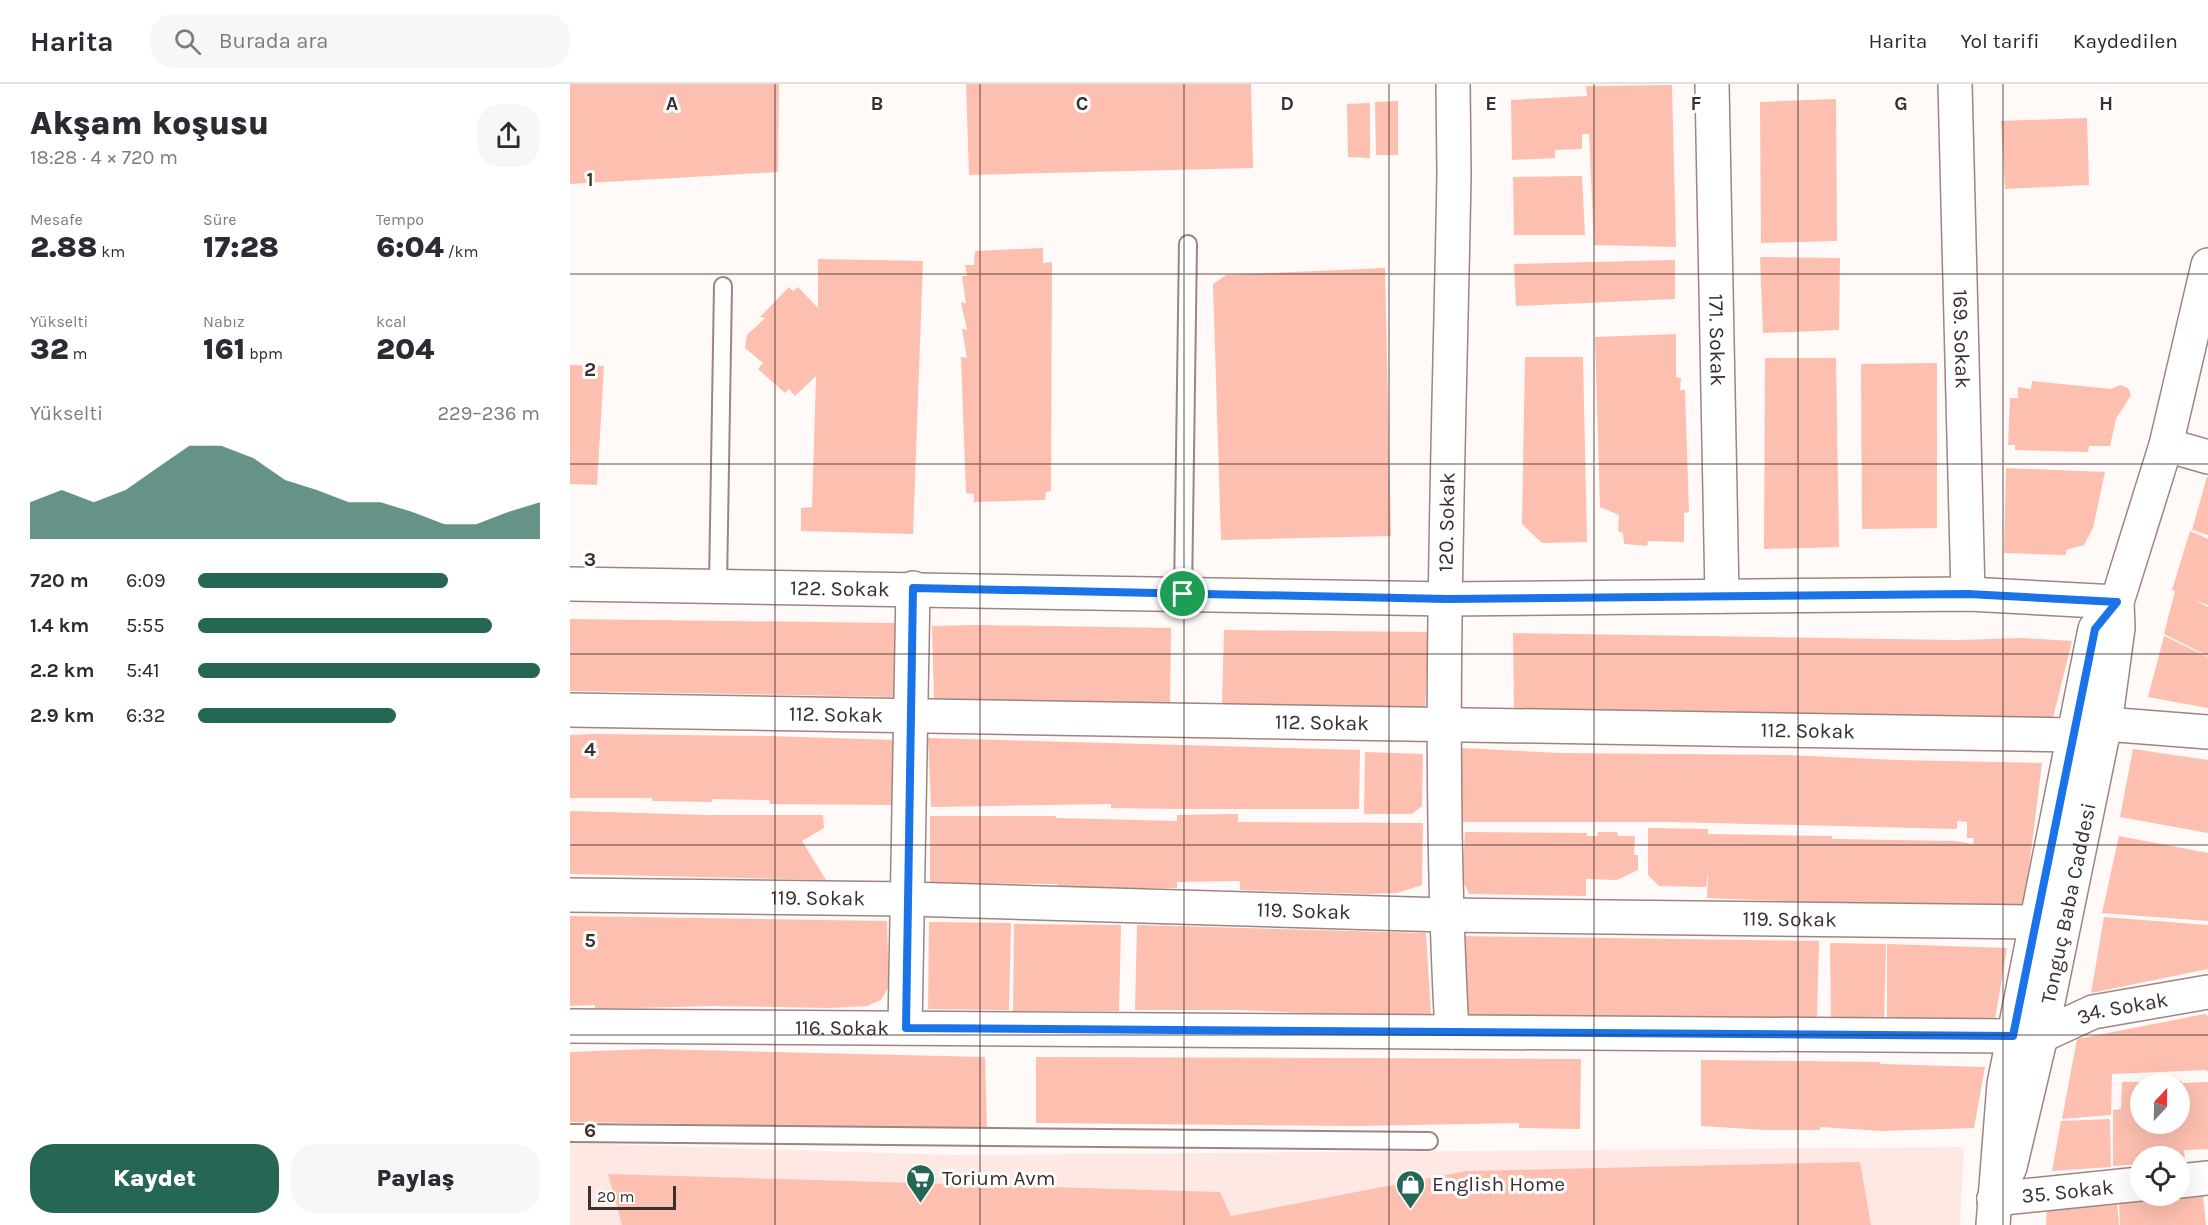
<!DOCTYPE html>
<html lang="tr">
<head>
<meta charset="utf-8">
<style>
  :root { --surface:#fff; --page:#f7f7f7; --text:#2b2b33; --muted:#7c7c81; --line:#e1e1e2; --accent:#266655 }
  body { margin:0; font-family:Karla,sans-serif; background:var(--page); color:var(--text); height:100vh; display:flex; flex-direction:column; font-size:22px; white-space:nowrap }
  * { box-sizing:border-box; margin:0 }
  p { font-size:20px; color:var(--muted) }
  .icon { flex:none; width:33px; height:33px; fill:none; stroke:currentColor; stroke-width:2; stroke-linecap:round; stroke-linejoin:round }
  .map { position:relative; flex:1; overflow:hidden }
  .panel { display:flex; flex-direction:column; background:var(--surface); width:570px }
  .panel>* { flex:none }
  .needle { width:39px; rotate:22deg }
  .fabs { position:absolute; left:1560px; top:990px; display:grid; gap:12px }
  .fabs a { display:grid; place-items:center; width:60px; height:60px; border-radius:50%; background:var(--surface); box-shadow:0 6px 24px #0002; font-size:30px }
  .scale { position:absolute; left:18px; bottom:15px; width:88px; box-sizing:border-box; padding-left:6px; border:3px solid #3b302e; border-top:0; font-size:16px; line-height:21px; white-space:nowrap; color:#3b302e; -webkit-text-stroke:4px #fff; paint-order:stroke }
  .pin { position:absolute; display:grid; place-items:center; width:51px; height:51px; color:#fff; margin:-26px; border:3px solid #fff; border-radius:50%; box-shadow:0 2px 6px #0007 }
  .round { display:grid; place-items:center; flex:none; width:63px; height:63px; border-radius:24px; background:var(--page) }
  .head { display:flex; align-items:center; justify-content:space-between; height:102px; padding:0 30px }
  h1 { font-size:33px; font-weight:800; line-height:45px }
  .metrics { display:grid; grid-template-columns:repeat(3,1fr); gap:9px; height:102px; padding:6px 30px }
  .metrics div { display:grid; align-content:center }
  .metrics b { font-size:30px; font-weight:800 }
  .metrics small { font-size:16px; font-weight:400 }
  .metrics p { font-size:16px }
  .chart { height:168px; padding:12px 30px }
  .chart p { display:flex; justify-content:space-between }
  .chart svg { width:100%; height:108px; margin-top:6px; fill:var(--accent); opacity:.7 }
  .action { display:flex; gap:12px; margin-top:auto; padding:12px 30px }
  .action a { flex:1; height:69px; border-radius:24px; background:var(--accent); color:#fff; font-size:24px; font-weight:800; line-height:69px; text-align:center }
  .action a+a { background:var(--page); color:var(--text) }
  ul { padding:0 30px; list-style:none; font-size:20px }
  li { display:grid; grid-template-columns:96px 72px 1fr; align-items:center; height:45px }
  li i { height:15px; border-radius:8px; background:var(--accent) }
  header { display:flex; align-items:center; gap:36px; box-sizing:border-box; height:84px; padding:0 30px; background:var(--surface); border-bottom:2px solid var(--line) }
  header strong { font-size:28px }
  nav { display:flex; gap:33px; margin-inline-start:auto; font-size:21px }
  .search { width:420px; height:54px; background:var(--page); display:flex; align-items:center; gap:15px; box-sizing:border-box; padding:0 21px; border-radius:24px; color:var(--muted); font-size:22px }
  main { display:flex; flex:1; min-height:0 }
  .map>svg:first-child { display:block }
  .built { fill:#fee8e3 }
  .building { fill:#fdbfb0; fill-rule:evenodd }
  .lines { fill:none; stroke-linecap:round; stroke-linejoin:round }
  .lane-casing { stroke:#9e857f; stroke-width:20 }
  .street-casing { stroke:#9e857f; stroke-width:36 }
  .secondary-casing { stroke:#9e857f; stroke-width:36 }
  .lane { stroke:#fff; stroke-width:16 }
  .street { stroke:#fff; stroke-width:33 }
  .secondary { stroke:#fff; stroke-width:33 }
  .route-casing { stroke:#fff; stroke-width:12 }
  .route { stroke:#1a73e8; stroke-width:8 }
  .grid { fill:none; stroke:#3b302e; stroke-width:1.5; stroke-opacity:0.55 }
  .labels { text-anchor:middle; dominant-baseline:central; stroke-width:6; stroke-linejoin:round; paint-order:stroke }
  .street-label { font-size:21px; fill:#3b302e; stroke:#fff }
  .poi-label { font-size:21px; fill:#3b302e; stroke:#fff; text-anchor:start }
  .grid-label { font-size:20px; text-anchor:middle; font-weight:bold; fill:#3b302e; stroke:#fff; stroke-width:6; stroke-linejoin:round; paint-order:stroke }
</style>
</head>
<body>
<header>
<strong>Harita</strong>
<div class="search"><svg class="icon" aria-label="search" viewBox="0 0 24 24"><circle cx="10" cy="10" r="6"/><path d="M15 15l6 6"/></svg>Burada ara</div>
<nav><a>Harita</a><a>Yol tarifi</a><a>Kaydedilen</a></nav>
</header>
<main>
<section class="panel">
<div class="head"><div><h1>Akşam koşusu</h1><p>18:28 · 4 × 720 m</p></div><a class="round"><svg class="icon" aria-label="share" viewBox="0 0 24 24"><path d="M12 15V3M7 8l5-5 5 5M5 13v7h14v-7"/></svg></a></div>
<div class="metrics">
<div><p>Mesafe</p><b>2.88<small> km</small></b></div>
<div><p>Süre</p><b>17:28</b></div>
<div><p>Tempo</p><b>6:04<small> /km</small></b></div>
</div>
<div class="metrics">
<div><p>Yükselti</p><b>32<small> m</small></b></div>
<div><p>Nabız</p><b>161<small> bpm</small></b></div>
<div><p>kcal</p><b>204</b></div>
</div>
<div class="chart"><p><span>Yükselti</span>229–236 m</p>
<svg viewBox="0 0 160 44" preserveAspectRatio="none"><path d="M0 44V29L10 24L20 29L30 24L40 15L50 6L60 6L70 11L80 20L90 24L100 29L110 29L120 33L130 38L140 38L150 33L160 29V44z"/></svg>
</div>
<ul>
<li><b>720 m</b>6:09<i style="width:73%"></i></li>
<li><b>1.4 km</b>5:55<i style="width:86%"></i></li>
<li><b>2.2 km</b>5:41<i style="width:100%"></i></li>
<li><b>2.9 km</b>6:32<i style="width:58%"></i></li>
</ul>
<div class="action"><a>Kaydet</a><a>Paylaş</a></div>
</section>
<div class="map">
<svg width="1638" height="1141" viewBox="0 0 1638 1141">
  <rect width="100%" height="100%" fill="#fff9f8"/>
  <!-- built -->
  <path class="built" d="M0,1059l383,12 1011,-8 -4,78h-1390z"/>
  <!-- building -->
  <path class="building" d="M0,0h209l-1,88 -208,12z
    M396,0h285l2,84 -284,7z
    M1102,1l4,162 -82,-2 -5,-111h-7v15l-27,1v8l-43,2 -1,-60 76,-4 -1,-10z
    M1266,15l1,142 -76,2 -1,-141z
    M828,17v54h-22l-1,-53z
    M800,19v55l-22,-1 -1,-53z
    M1517,34l2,67 -84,4 -4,-68z
    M1012,92l3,59h-71l-1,-58z
    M473,164v15l9,-1 -1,229 -5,1 -1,8 -71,2v-8l-8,-1 -5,-136 6,1 -5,-29 5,1 -6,-28 5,2 -4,-28h5l-2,-11h9l1,-14z
    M1190,173l80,1 -1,72 -76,3z
    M248,175l105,2 -10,273 -112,-3v-23l11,-1 4,-131 -21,20 -6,-7 -4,4 -27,-24 5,-6 -18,-15 2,-13 18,-17 -5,-1 29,-30 4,4 5,-4 20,21z
    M1105,176v39l-159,7 -2,-42z
    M815,184l6,268 -170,4 -8,-256 13,-9z
    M1106,250v43l5,1 -1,12h5l4,122 -5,1v29l-36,-1 -1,5 -23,-2 -1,-11 -5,-2 1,-16 -19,-8 -5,-170z
    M955,273h58l4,185 -45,1 -20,-19z
    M1195,274h71l3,189 -75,2z
    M1367,279v165l-75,1 -1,-165z
    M0,281l34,1 -7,119 -27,-1z
    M1462,297l79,8 9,-4 8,3 3,7 -15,24 -6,27h-21l-1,6 -73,-2v-5h-7l2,-47h8v-11l13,2z
    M1436,384l99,4 -12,56 -9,17 -18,5v5l-62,-2z
    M1637,393h1v58l-16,-5z
    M1620,447l18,8v66l-14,-5 14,7v49l-44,-22 11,-43 -3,-1z
    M0,535l325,4 -1,74 -324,-6z
    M406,541l195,3 -1,76 -236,-3 -2,-75z
    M654,546l205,2 -4,77 -203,-4z
    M943,549l444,7 66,-2 49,3 -20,81 -538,-12z
    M1594,552l44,21v51l-60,-11z
    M25,650l174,2 125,4 -2,65 -122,-1 -1,-4 -57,-1v3l-60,-1v-3h-82v-63z
    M358,654l432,12 -1,59h-180l-68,-1v-4l-180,3z
    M892,664l96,5 228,2 110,5 146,3 -18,145 -69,-5h-126l-122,-5 1,-28 -2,17 -47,-1 -11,-11v-47l60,1v5l124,2v3l123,2 18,3 1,-6h-7v-16l-10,-1v8l-285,-7h-210z
    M1563,665l75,11v73l-88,-16z
    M795,668l58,2 -1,52 -10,8h-48z
    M0,727l138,4h115l1,13 -22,13 24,39 -256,-6z
    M668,730v8l185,1 -1,62 -25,8 -29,1 -128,-4v-9l-63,1v6h-120v-4l-127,-1v-67h126v2l121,3v-6z
    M895,748l122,1v3h11v-4h19l1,4h17l-1,19h4v15l-21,10 -31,-1v17l-117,-2 -7,-15z
    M1549,752l89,17v68l-106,-8z
    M0,832l317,5 2,65 -8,14 -14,6 -37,2 -117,-2 -118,3v-4l-25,1z
    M1534,833l104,8v44l-117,24z
    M359,838l82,1 -2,87 -81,-1z
    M444,840l107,1 -2,86h-106z
    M567,841l289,8 5,81 -66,2 -122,-6h-108z
    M893,852l356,5 -2,77h-353z
    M1260,859l56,1 -2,78h-53z
    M1317,860l120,4 -13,77 -107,-1z
    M1635,930l3,2v56l-2,-2 -94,4 -1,41 -49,4 15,-80z
    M82,965l333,8 2,72 -417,-7v-70z
    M466,973l545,2 -1,70 -61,-1v-5l-160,3 -323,-3z
    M1131,976l179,2v2l105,3 -11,61 -93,3 -61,-4v3h-55l-64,-4z
    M1612,997l1,49v-47l25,-1v67l-24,1 1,10 -5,1v-5h-40v8l-27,2v-56l8,-1 1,-27zM1570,1000h40v40h-40z
    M1540,1035l1,48 -59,4 9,-50z
    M1290,1078l11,63h-1249l-14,-51 612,18 11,24 235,-45z
    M1633,1111l3,30h-86l-1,-22z
    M1547,1118l2,23h-73l1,-17z"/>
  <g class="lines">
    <defs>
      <path id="lane" d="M148,501l5,-299
        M613,510l5,-350
        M0,1049l859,8"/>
      <g id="street">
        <path id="s1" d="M1142,0l10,512"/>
        <path id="s2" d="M1385,0l13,510"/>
        <path d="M1596,361l42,12"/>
        <path id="s3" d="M0,500l877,15 521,-5 149,8"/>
        <path id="s4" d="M0,626l1503,25"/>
        <path d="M1535,640l103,8"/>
        <path id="s5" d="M0,811l337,4 538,16 590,7"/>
        <path id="s6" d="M0,942l1443,10"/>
        <path d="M335,944l8,-440"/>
        <path id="s7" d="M882,948c-16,-286 -3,-572 2,-858l-1,-90"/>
        <path id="s8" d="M1471,952l52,-24 115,-20"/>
        <path d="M1610,1097l28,-3"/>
        <path id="s9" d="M1424,1115l146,-15"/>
      </g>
      <g id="secondary">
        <path id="s10" d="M1424,1115l16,-32 31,-131 64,-312 13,-96 -1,-26 49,-157 42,-180"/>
        <path d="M1423,1141l11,-141 91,-455 22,-27"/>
      </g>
    </defs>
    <!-- lane casing -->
    <use href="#lane" class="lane-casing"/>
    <!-- street casing -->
    <use href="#street" class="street-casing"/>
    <!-- secondary casing -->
    <use href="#secondary" class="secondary-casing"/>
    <!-- lane -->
    <use href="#lane" class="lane"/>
    <!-- street -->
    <use href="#street" class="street"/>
    <!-- secondary -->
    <use href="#secondary" class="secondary"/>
  </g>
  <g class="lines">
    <defs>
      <path id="route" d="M343,504l534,11 521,-5 149,8 -22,27 -82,407 -1107,-8z"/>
    </defs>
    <!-- route casing -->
    <use href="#route" class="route-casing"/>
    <!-- route -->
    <use href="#route" class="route"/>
  </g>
  <!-- grid -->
  <path class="grid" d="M205,0v1141M410,0v1141M614,0v1141M819,0v1141M1024,0v1141M1228,0v1141M1433,0v1141M0,190h1638M0,380h1638M0,570h1638M0,761h1638M0,951h1638"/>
  <!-- icons -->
  <defs>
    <symbol id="supermarket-pin" viewBox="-11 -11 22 30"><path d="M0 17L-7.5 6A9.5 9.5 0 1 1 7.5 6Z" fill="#266655" stroke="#fff"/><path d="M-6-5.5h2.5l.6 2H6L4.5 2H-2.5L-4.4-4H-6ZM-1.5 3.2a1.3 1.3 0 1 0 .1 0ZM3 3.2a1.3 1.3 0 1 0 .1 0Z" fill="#fff"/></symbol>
    <symbol id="shop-pin" viewBox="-11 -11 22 30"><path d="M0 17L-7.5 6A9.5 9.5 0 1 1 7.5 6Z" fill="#266655" stroke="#fff"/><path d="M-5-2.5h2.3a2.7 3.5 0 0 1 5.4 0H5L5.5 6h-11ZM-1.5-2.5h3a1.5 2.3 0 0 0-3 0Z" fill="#fff"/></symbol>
  </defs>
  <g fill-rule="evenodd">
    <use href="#supermarket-pin" x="334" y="1078" width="33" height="45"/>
    <use href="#shop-pin" x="824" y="1084" width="33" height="45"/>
  </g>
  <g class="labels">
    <!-- street labels -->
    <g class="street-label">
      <text stroke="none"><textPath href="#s2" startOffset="255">169. Sokak</textPath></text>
      <text stroke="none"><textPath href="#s1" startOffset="256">171. Sokak</textPath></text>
      <text stroke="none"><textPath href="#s7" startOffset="510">120. Sokak</textPath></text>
      <text stroke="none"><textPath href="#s3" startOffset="270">122. Sokak</textPath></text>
      <text stroke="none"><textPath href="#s4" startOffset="266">112. Sokak</textPath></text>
      <text stroke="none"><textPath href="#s4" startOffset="752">112. Sokak</textPath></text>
      <text stroke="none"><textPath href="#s4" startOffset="1238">112. Sokak</textPath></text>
      <text stroke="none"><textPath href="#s5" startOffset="248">119. Sokak</textPath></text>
      <text stroke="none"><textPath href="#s10" startOffset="306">Tonguç Baba Caddesi</textPath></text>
      <text stroke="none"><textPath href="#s5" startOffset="734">119. Sokak</textPath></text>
      <text stroke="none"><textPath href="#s5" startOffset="1220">119. Sokak</textPath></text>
      <text stroke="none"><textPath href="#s8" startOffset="87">34. Sokak</textPath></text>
      <text stroke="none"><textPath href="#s6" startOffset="272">116. Sokak</textPath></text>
      <text stroke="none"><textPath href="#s9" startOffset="74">35. Sokak</textPath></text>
    </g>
    <!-- poi labels -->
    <g class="poi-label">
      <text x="372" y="1094">Torium Avm</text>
      <text x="862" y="1100">English Home</text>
    </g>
  </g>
  <g class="grid-label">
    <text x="102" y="26">A</text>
    <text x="307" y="26">B</text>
    <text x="512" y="26">C</text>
    <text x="717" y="26">D</text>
    <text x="921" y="26">E</text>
    <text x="1126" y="26">F</text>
    <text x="1331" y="26">G</text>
    <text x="1536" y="26">H</text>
    <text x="20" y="102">1</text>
    <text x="20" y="292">2</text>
    <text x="20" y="482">3</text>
    <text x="20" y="672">4</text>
    <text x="20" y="863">5</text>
    <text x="20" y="1053">6</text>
  </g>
</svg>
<div class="fabs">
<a><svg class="needle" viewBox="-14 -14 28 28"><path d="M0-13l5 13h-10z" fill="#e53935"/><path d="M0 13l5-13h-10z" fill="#7c7c81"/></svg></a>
<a><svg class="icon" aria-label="locate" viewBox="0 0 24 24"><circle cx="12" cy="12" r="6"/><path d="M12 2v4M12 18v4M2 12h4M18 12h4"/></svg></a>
</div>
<div class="scale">20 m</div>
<div class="pin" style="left:613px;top:510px;background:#1e9e55"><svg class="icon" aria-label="arrive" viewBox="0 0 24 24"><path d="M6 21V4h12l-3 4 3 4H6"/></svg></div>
</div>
</main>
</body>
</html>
